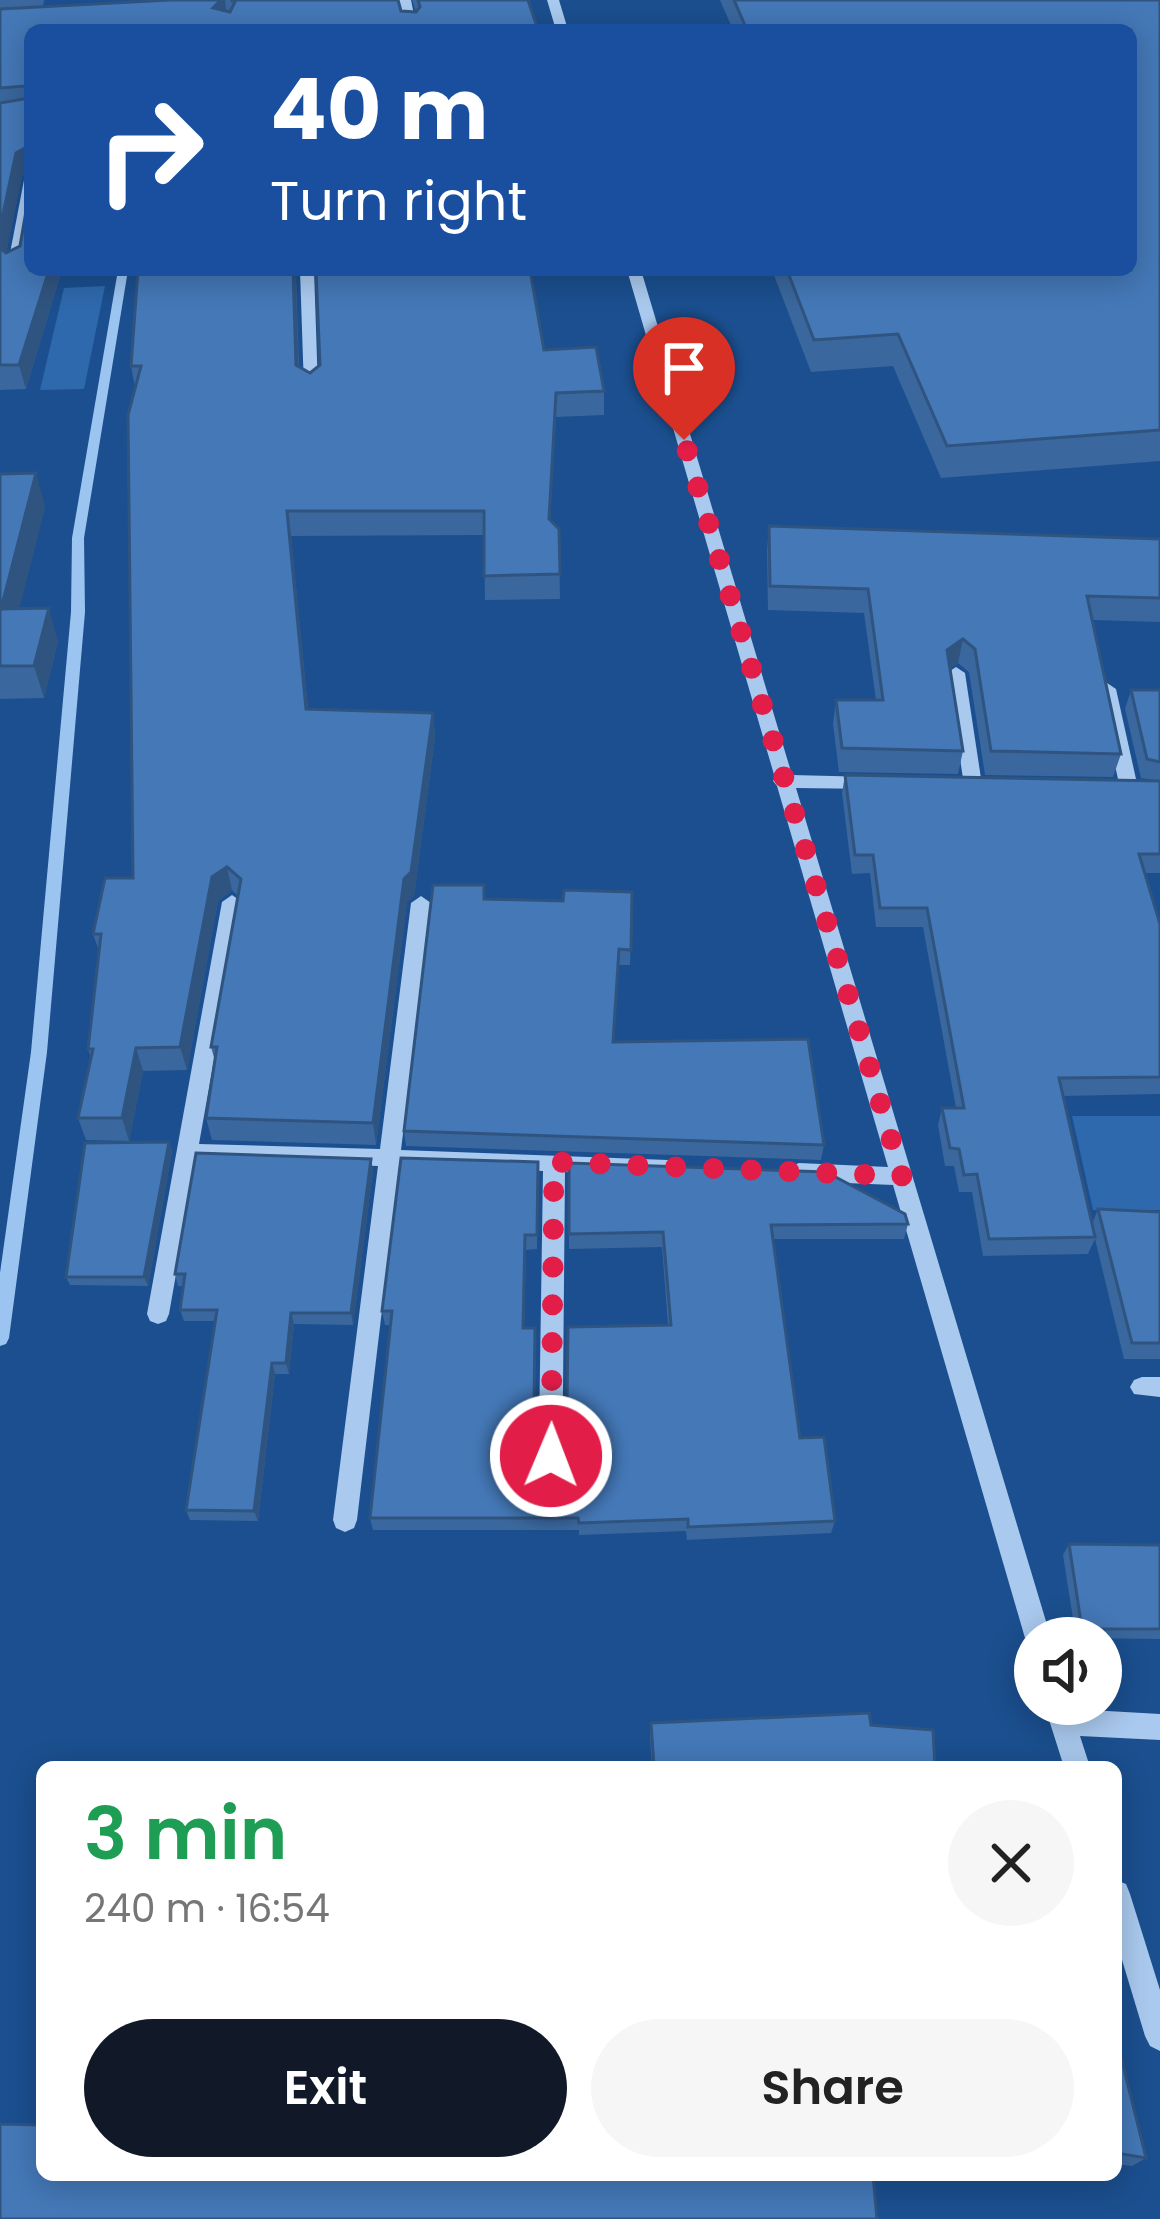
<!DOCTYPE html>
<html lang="en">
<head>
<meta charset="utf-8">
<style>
	:root { --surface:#fff; --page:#f6f6f6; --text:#222; --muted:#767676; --accent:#111827 }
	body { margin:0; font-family:Poppins,sans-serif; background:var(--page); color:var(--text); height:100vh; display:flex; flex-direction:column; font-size:45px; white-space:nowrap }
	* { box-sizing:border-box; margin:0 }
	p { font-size:39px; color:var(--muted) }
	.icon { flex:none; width:66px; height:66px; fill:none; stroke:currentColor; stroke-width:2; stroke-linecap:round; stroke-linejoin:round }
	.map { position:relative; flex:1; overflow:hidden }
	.sheet { position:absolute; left:36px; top:1761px; width:1086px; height:420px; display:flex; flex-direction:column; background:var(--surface); border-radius:18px; box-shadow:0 6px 30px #0003 }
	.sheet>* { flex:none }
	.top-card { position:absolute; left:24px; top:24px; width:1113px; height:252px; border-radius:18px; box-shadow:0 6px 30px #0003; background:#1a4fa0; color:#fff; overflow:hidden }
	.fabs { position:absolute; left:1014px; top:1617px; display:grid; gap:24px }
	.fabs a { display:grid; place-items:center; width:108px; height:108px; border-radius:50%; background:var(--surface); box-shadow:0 6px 30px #0003; font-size:60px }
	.pin { position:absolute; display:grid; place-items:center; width:102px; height:102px; color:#fff; margin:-123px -51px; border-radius:50% 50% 50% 0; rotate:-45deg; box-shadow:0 0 12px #0007 }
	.pin .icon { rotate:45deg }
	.me { position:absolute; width:132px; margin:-66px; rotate:1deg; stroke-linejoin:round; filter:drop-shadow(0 0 9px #0008) }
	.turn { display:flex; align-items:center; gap:42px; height:252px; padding:0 48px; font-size:54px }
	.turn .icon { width:156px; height:156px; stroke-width:2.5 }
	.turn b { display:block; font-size:84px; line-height:102px }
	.round { display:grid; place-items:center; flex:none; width:126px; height:126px; border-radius:63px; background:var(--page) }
	.head { display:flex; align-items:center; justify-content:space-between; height:204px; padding:0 48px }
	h1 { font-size:72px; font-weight:600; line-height:90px; color:#1e9e55 }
	.button { display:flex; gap:24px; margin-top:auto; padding:24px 48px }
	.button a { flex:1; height:138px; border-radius:72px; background:var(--accent); color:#fff; font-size:48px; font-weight:600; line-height:138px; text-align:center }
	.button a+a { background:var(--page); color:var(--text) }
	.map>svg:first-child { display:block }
	.green { fill:#2e69ad }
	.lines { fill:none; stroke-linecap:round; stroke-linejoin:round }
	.stream { fill:#9cc4f0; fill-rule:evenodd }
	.minor { fill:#a9c9ee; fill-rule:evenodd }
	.wall { fill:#3a679d; fill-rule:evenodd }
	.shaded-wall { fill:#305480 }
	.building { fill:#4478b7; stroke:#305480; stroke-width:3 }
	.route { stroke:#e11d48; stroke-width:21; stroke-dasharray:0 37.8 }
</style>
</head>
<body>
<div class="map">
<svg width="1160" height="2219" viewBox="0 0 1160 2219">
	<rect width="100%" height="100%" fill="#1b4f8f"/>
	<g class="green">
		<polygon points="105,286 84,389 40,390 64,288"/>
		<polygon points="1072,1116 1160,1116 1160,1210 1093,1210"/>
	</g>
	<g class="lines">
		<polygon class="stream" points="118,270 128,270 84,538 85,612 47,1052 9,1338 6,1344 0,1346 0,1273 31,1052 71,612 72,538"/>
		<g class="minor">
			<polygon points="399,0 411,0 417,30 405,30"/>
			<polygon points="547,0 559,0 568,30 556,30"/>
			<polygon points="30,176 30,217 21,269 14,273 7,269 24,180"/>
			<polygon points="300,270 314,270 318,389 311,393 304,389"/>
			<polygon points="627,270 641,270 792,775 872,777 881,783 872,789 796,788 1051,1638 1035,1638 1035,1649 1029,1647 1025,1638 893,1185 799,1181 791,1178 788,1172 791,1166 799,1163 888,1167 777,786 773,781 775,778"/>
			<polygon points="956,667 965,673 982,785 973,791 964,785 947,673"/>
			<polygon points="1107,683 1116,689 1138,788 1129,794 1120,788 1098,689"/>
			<polygon points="232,895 242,902 199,1144 380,1149 411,903 421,896 431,903 401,1150 668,1160 671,1166 668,1172 660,1175 565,1172 562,1499 559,1507 550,1510 541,1507 538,1499 543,1171 399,1167 357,1520 354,1528 345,1532 336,1528 333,1520 378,1166 196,1161 169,1314 166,1321 158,1324 150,1321 147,1314 222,902"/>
			<polygon points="1142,1377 1160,1377 1160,1397 1134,1394 1130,1387 1134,1380"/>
			<polygon points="1044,1704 1070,1704 1072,1709 1160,1714 1160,1740 1080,1736 1090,1767 1064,1767"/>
			<polygon points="1116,1880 1126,1884 1130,1894 1160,1990 1160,2051 1150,2046 1145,2036 1116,1940"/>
		</g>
	</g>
	<g class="wall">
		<path d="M0,0H44L43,7L170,0H398L401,11L416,12L412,0H528L538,30H30V270H62L26,389L0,390ZM29,172V194L20,246L6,253L22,176Z"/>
		<polygon points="720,0 1160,0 1160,461 941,478 893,366 811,372 772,270 1131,270 1131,30 733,30"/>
		<polygon points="296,278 299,366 310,373 544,350 604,391 604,415 556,417 550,520 559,529 560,599 485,600 484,535 291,536 308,709 433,713 435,737 414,896 407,902 376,1145 212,1140 206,1118 215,1061 211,1047 238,896 232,890 218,901 187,1070 143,1071 129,1141 86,1140 78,1118 91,1058 88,1049 99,951 93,934 133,878 135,387 131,366"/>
		<polygon points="0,474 45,506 19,609 58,641 44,698 0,699"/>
		<polygon points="769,526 1160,540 1160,622 1092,620 1121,754 1113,777 985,775 969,672 958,663 950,669 963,751 958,774 839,772 833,724 836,700 876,700 864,613 768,610 767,550"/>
		<polygon points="1131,690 1160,690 1160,873 1144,873 1160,924 1160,1094 1063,1096 1092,1224 1098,1209 1160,1212 1160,1359 1124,1359 1095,1239 1088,1254 983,1256 972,1192 959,1192 954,1166 945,1166 938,1125 942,1108 956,1108 923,927 876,927 870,873 852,874 842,793 845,775 1153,780 1141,778 1125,709"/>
		<polygon points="484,885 485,899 563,901 632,892 630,965 618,965 613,1042 824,1145 821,1160 406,1146 404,1131"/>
		<polygon points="169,1142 172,1151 148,1286 70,1285 66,1277"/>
		<polygon points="371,1159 373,1171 353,1325 294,1324 289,1374 275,1374 258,1521 190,1520 186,1510 215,1321 184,1321 180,1310 183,1286 178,1286 175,1274"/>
		<polygon points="538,1162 537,1249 526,1250 524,1328 534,1488 539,1499 551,1502 563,1496 668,1325 662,1247 569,1249 569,1163 908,1224 904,1239 773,1239 800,1438 835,1521 831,1533 687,1540 686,1531 579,1535 579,1530 373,1530 370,1518 391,1325 385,1325 382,1311"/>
		<polygon points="1069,1544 1160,1545 1160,1639 1076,1638 1063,1555"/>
		<polygon points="651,1723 871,1725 935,1767 652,1767 650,1738"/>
		<polygon points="1116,2037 1146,2158 1132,2166 1116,2164"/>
	</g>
	<g class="shaded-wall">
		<polygon points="221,0 225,0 227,19 213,8"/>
		<polygon points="25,148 30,172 22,176 3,268 0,258 0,228 16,153"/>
		<polygon points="49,270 62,270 26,389 19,365"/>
		<polygon points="293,270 296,278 299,389 296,365"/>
		<polygon points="556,393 556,417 549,543 549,519"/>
		<polygon points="36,473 45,506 11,642 1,609"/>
		<polygon points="287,511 291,536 310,733 306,709"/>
		<polygon points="49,608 58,641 44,698 34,666"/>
		<polygon points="963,639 958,663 943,674 947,650"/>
		<polygon points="433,713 435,737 414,896 407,902 376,1145 373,1123 404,879"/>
		<polygon points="227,867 232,890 218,901 187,1070 180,1047 212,877"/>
		<polygon points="136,1048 143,1071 129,1141 122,1118"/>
		<polygon points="169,1142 172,1151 148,1286 144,1277"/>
		<polygon points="371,1159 373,1171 353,1325 351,1313"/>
		<polygon points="291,1313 294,1324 289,1374 286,1363"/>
		<polygon points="272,1363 275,1374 258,1521 254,1511"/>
	</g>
	<g class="building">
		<polygon points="170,0 221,0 213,8 230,12 235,2 231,0 398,0 401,11 416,12 420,7 418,0 528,0 538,30 30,30 30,270 49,270 19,365 0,365 0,248 6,253 20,246 29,194 29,153 25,148 16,153 0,228 0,103 29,98 25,86 0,88 0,9"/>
		<polygon points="734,0 1160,0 1160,430 947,446 898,334 814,340 787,270 1131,270 1131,30 747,30"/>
		<polygon points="138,270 293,270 296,365 310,373 320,365 316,270 530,270 544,350 596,347 604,391 556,393 549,519 559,529 560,574 484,576 484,511 287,511 306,709 433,713 411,872 404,879 373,1123 206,1118 217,1047 211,1047 241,879 227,867 212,877 180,1047 136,1048 122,1118 78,1118 93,1049 88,1049 101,934 93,934 105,878 133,878 128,415 141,366 131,366"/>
		<polygon points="36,473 1,609 49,608 34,666 0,666 0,474"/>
		<polygon points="769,526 1160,539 1160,598 1087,596 1121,754 991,751 975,649 963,639 947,650 963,751 842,748 836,700 883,700 868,589 770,586"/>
		<polygon points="1131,690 1160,690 1160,762 1147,759"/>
		<polygon points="845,775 1160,781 1160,854 1139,854 1160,924 1160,1077 1059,1078 1095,1237 989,1239 977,1174 964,1175 959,1149 950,1148 942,1108 964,1108 927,908 880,908 873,855 855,855"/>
		<polygon points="433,885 484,885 484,899 563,901 564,890 632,892 631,950 619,949 613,1042 808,1039 824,1145 404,1131"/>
		<polygon points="169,1142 144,1277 66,1277 85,1143"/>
		<polygon points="196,1153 371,1159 351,1313 291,1313 286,1363 272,1363 254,1511 186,1510 217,1310 180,1310 185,1274 175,1274"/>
		<polygon points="401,1158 538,1162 537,1235 525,1235 523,1328 535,1328 533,1486 539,1499 551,1502 563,1496 566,1486 568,1327 671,1325 663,1232 569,1234 569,1163 826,1172 905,1214 908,1224 771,1225 800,1438 824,1437 835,1521 688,1527 688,1519 579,1523 578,1518 370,1518 392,1311 382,1311"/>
		<polygon points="1098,1209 1160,1212 1160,1343 1132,1343"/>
		<polygon points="1069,1544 1160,1545 1160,1629 1082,1629"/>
		<polygon points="869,1713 871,1725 933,1730 935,1767 654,1767 651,1723"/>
		<polygon points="1116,2037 1146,2158 1116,2153"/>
		<polygon points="0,2124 42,2125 42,2175 873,2175 877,2219 0,2219"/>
	</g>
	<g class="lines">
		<polyline class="route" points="551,1456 554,1162 902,1176 684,440"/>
	</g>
</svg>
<div class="fabs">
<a><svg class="icon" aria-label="sound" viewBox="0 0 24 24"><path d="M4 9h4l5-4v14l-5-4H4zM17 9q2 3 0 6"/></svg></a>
</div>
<div class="pin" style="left:684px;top:440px;background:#d93025"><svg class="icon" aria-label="arrive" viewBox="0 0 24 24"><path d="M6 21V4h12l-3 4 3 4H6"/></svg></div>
<svg class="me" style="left:551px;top:1456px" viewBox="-20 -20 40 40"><circle r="17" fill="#e11d48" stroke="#fff" stroke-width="3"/><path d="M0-11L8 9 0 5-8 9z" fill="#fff"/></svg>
<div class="top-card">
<div class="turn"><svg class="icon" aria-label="right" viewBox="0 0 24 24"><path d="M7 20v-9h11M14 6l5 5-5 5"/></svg><div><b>40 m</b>Turn right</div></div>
</div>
<section class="sheet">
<div class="head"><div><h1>3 min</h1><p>240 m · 16:54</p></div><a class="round"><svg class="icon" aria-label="close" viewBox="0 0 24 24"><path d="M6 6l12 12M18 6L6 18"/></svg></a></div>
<div class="button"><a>Exit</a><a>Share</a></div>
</section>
</div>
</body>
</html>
